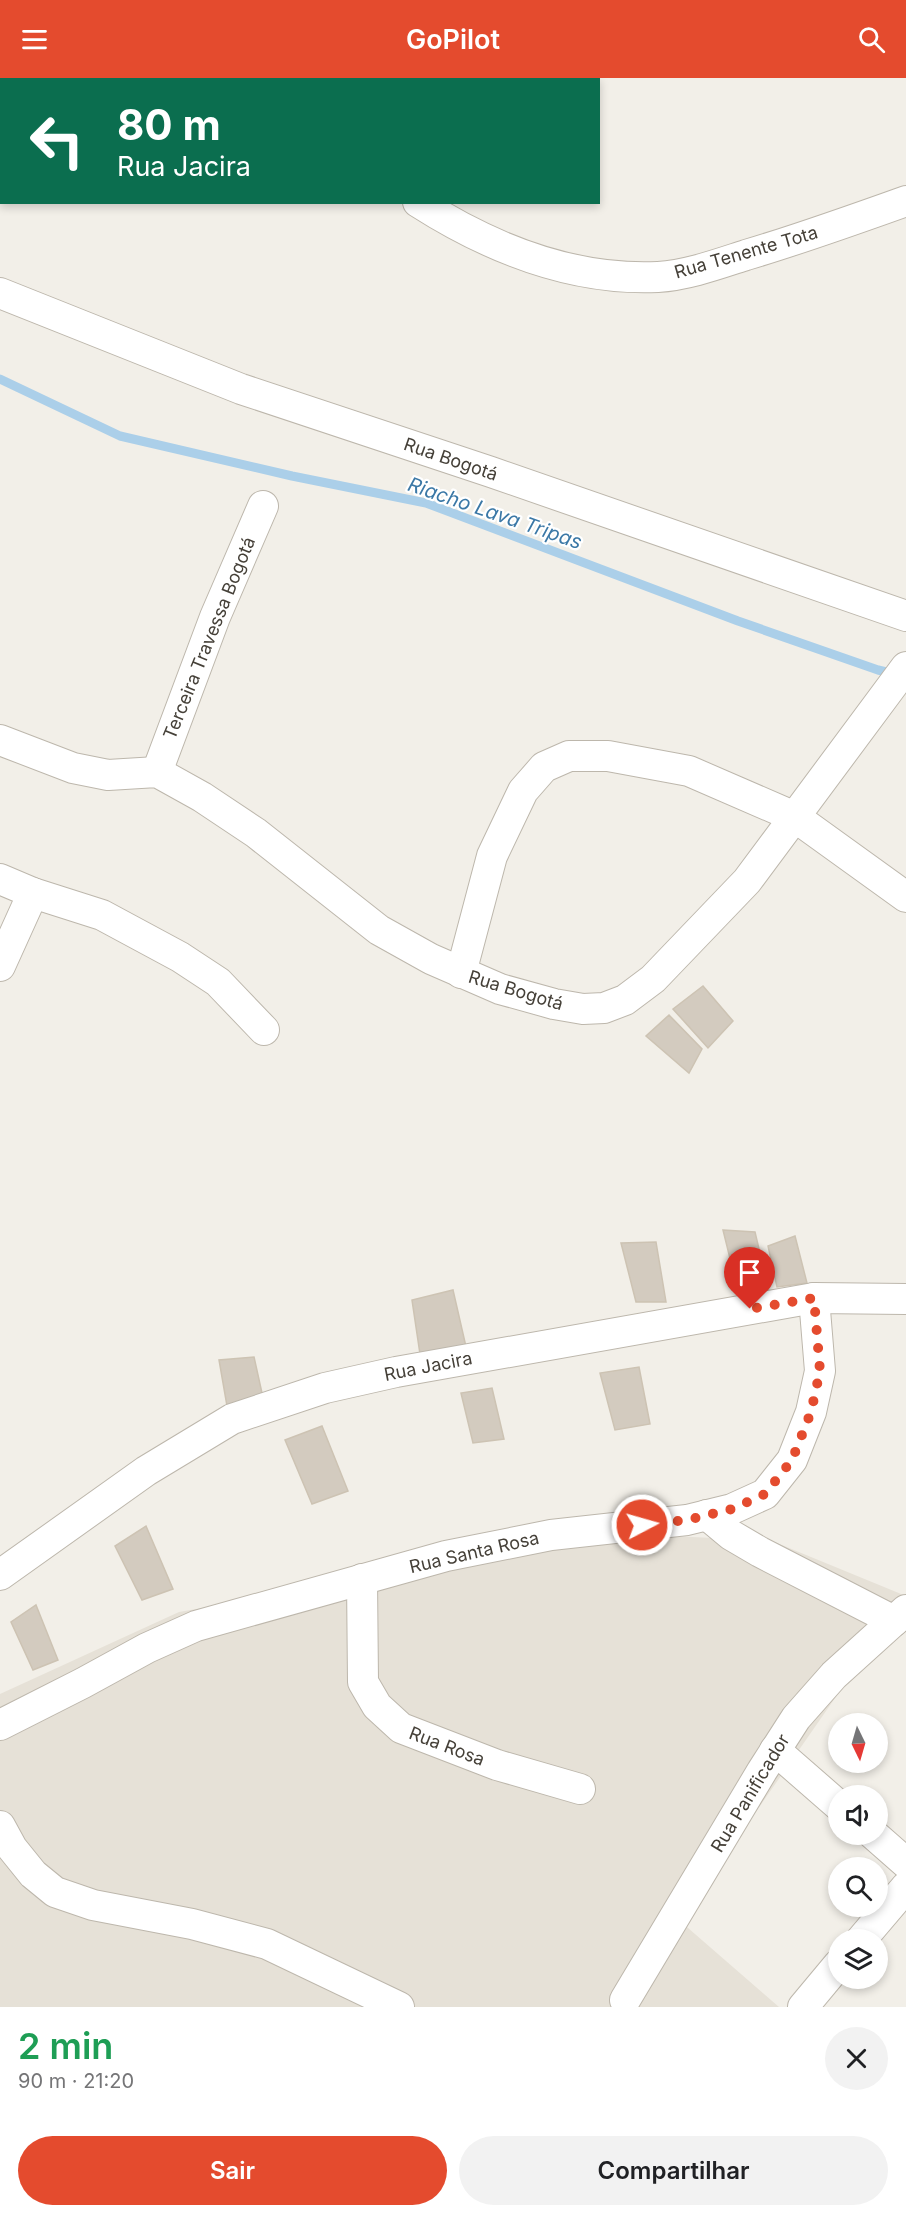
<!DOCTYPE html>
<html lang="pt">
<head>
<meta charset="utf-8">
<style>
	:root { --surface:#fff; --page:#f2f2f2; --text:#202124; --muted:#757577; --accent:#e44b2e }
	body { margin:0; font-family:Inter,sans-serif; background:var(--page); color:var(--text); height:100vh; display:flex; flex-direction:column; font-size:22px; white-space:nowrap }
	* { box-sizing:border-box; margin:0 }
	p { font-size:20px; color:var(--muted) }
	.icon { flex:none; width:33px; height:33px; fill:none; stroke:currentColor; stroke-width:2; stroke-linecap:round; stroke-linejoin:round }
	.map { position:relative; height:1929px; overflow:hidden }
	.side { display:flex; flex-direction:column; background:var(--surface); flex:1 }
	.side>* { flex:none }
	.banner { position:absolute; left:0px; top:0px; width:600px; height:126px; box-shadow:0 3px 9px #0003; background:#0b6e4f; color:#fff; overflow:hidden }
	.needle { width:39px; rotate:175deg }
	.tools { position:absolute; left:828px; top:1635px; display:grid; gap:12px }
	.tools a { display:grid; place-items:center; width:60px; height:60px; border-radius:50%; background:var(--surface); box-shadow:0 3px 9px #0003; font-size:30px }
	.pin { position:absolute; display:grid; place-items:center; width:51px; height:51px; color:#fff; margin:-62px -26px; border-radius:50% 50% 50% 0; rotate:-45deg; box-shadow:0 0 6px #0007 }
	.pin .icon { rotate:45deg }
	.me { position:absolute; width:66px; margin:-33px; rotate:84deg; stroke-linejoin:round; filter:drop-shadow(0 0 4px #0008) }
	.turn { display:flex; align-items:center; gap:21px; height:126px; padding:0 18px; font-size:27px }
	.turn .icon { width:78px; height:78px; stroke-width:2.5 }
	.turn b { display:block; font-size:42px; line-height:51px }
	.round { display:grid; place-items:center; flex:none; width:63px; height:63px; border-radius:32px; background:var(--page) }
	.headline { display:flex; align-items:center; justify-content:space-between; height:102px; padding:0 18px }
	h1 { font-size:36px; font-weight:600; line-height:45px; color:#1e9e55 }
	.cta { display:flex; gap:12px; margin-top:auto; padding:12px 18px }
	.cta a { flex:1; height:69px; border-radius:36px; background:var(--accent); color:#fff; font-size:24px; font-weight:600; line-height:69px; text-align:center }
	.cta a+a { background:var(--page); color:var(--text) }
	header { display:flex; justify-content:space-between; align-items:center; height:78px; padding:0 18px; background:var(--accent); color:#fff; font-size:27px; font-weight:600 }
	.map>svg:first-child { display:block }
	.residential { fill:#e6e1d7 }
	.lines { fill:none; stroke-linecap:round; stroke-linejoin:round }
	.stream { stroke:#abcfe9; stroke-width:9 }
	.building { fill:#d3cbbf; stroke:#cdc3b3; stroke-width:1.5 }
	.street-casing { stroke:#bdb7ac; stroke-width:32 }
	.street { stroke:#fff; stroke-width:30 }
	.route { stroke:#e44b2e; stroke-width:10; stroke-dasharray:0 18 }
	.labels { text-anchor:middle; dominant-baseline:central; stroke-width:4.5; stroke-linejoin:round; paint-order:stroke }
	.street-label { font-size:18px; fill:#454038; stroke:#fff }
	.water-label { font-size:20px; font-style:italic; fill:#3b78a6; stroke:#fff }
</style>
</head>
<body>
<header><svg class="icon" aria-label="menu" viewBox="0 0 24 24"><path d="M4 6h16M4 12h16M4 18h16"/></svg>GoPilot<svg class="icon" aria-label="search" viewBox="0 0 24 24"><circle cx="10" cy="10" r="6"/><path d="M15 15l6 6"/></svg></header>
<div class="map">
<svg width="906" height="1929" viewBox="0 0 906 1929">
	<rect width="100%" height="100%" fill="#f2efe8"/>
	<polygon class="residential" points="631,1456 772,1463 906,1518 680,1843 779,1929 0,1929 0,1616 179,1534"/>
	<g class="lines">
		<polyline class="stream" points="0,301 120,358 292,398 426,425 738,543 878,592 895,596"/>
	</g>
	<g class="building">
		<polygon points="703,908 733,943 708,970 673,931"/>
		<polygon points="669,937 702,971 689,995 646,958"/>
		<polygon points="723,1152 755,1154 769,1213 739,1217"/>
		<polygon points="795,1158 807,1205 777,1209 768,1168"/>
		<polygon points="656,1164 666,1224 636,1224 621,1165"/>
		<polygon points="453,1212 467,1273 420,1276 412,1222"/>
		<polygon points="254,1279 262,1315 227,1328 219,1282"/>
		<polygon points="639,1289 650,1346 615,1352 600,1295"/>
		<polygon points="492,1310 504,1361 473,1365 461,1315"/>
		<polygon points="322,1348 348,1413 312,1426 285,1362"/>
		<polygon points="146,1448 173,1511 142,1522 115,1468"/>
		<polygon points="36,1527 58,1582 33,1592 11,1544"/>
	</g>
	<g class="lines">
		<defs>
			<g id="street">
				<polyline points="220,0 222,2"/>
				<path d="M418,124C490,170 571,203 658,199C688,197 718,186 746,177C800,161 853,142 906,123"/>
				<polyline points="0,215 241,311 491,394 906,538"/>
				<polyline points="0,662 73,690 108,697 157,694 202,719 256,755 379,852 431,881 500,911 554,926 583,931 604,930 625,922 653,901 747,803 906,589"/>
				<polyline points="157,694 215,539 263,428"/>
				<polyline points="0,801 33,815 102,837 180,879 218,904 264,952"/>
				<polyline points="0,888 33,815"/>
				<polyline points="461,895 492,778 523,713 544,689 569,678 608,678 689,693 795,739 906,819"/>
				<polyline points="707,1437 731,1457 760,1474 894,1543"/>
				<polyline points="0,1497 146,1393 232,1341 325,1310 396,1294 814,1220 906,1221"/>
				<polyline points="362,1501 363,1604 377,1628 401,1650 497,1687 580,1711"/>
				<polyline points="0,1647 83,1605 147,1570 196,1548 446,1478 551,1457 687,1442 732,1431 765,1416 792,1382 811,1334 820,1293 814,1220"/>
				<polyline points="775,1672 838,1727"/>
				<polyline points="0,1748 12,1770 33,1796 55,1814 93,1827 192,1846 267,1866 399,1929"/>
				<polyline points="873,1756 906,1785"/>
				<polyline points="861,1862 906,1809"/>
				<polyline points="625,1922 762,1693 796,1640 834,1597 906,1532"/>
				<polyline points="803,1929 838,1887"/>
			</g>
		</defs>
		<use href="#street" class="street-casing"/>
		<use href="#street" class="street"/>
	</g>
	<g class="lines">
		<polyline class="route" points="642,1447 687,1442 732,1431 765,1416 792,1382 811,1334 820,1293 814,1220 750,1231"/>
	</g>
	<g class="labels">
		<g class="street-label">
			<text transform="translate(746 174) rotate(-16)">Rua Tenente Tota</text>
			<text transform="translate(451 381) rotate(19)">Rua Bogotá</text>
			<text transform="translate(209 560) rotate(-68)">Terceira Travessa Bogotá</text>
			<text transform="translate(516 912) rotate(17)">Rua Bogotá</text>
			<text transform="translate(428 1288) rotate(-11)">Rua Jacira</text>
			<text transform="translate(474 1474) rotate(-13)">Rua Santa Rosa</text>
			<text transform="translate(447 1668) rotate(21)">Rua Rosa</text>
			<text transform="translate(750 1715) rotate(-59)">Rua Panificador</text>
		</g>
		<g class="water-label">
			<text transform="translate(495 435) rotate(19)">Riacho Lava Tripas</text>
		</g>
	</g>
</svg>
<div class="tools">
<a><svg class="needle" viewBox="-14 -14 28 28"><path d="M0-13l5 13h-10z" fill="#e53935"/><path d="M0 13l5-13h-10z" fill="#757577"/></svg></a>
<a><svg class="icon" aria-label="sound" viewBox="0 0 24 24"><path d="M4 9h4l5-4v14l-5-4H4zM17 9q2 3 0 6"/></svg></a>
<a><svg class="icon" aria-label="search" viewBox="0 0 24 24"><circle cx="10" cy="10" r="6"/><path d="M15 15l6 6"/></svg></a>
<a><svg class="icon" aria-label="layers" viewBox="0 0 24 24"><path d="M12 4l9 5-9 5-9-5zM3 14l9 5 9-5"/></svg></a>
</div>
<div class="pin" style="left:750px;top:1231px;background:#d93025"><svg class="icon" aria-label="arrive" viewBox="0 0 24 24"><path d="M6 21V4h12l-3 4 3 4H6"/></svg></div>
<svg class="me" style="left:642px;top:1447px" viewBox="-20 -20 40 40"><circle r="17" fill="#e44b2e" stroke="#fff" stroke-width="3"/><path d="M0-11L8 9 0 5-8 9z" fill="#fff"/></svg>
<div class="banner">
<div class="turn"><svg class="icon" aria-label="left" viewBox="0 0 24 24"><path d="M17 20v-9H6M10 6l-5 5 5 5"/></svg><div><b>80 m</b>Rua Jacira</div></div>
</div>
</div>
<section class="side">
<div class="headline"><div><h1>2 min</h1><p>90 m · 21:20</p></div><a class="round"><svg class="icon" aria-label="close" viewBox="0 0 24 24"><path d="M6 6l12 12M18 6L6 18"/></svg></a></div>
<div class="cta"><a>Sair</a><a>Compartilhar</a></div>
</section>
</body>
</html>
